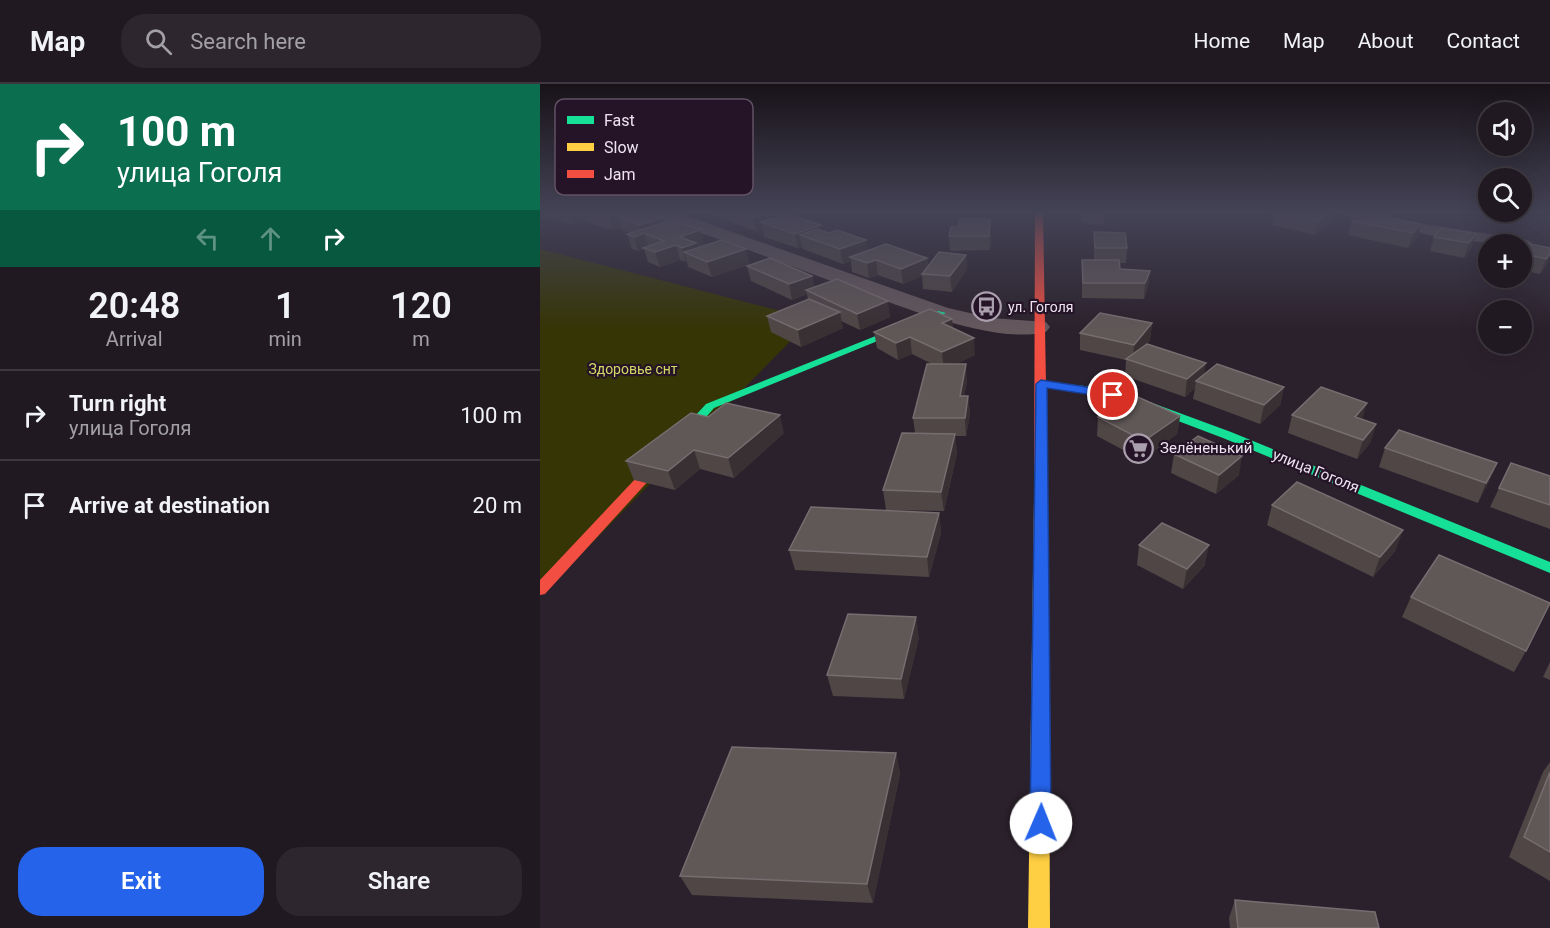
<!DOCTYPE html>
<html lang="en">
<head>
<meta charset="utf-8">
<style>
	:root { --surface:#201921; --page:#2d262e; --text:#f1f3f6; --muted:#a2a0a5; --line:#3d383f; --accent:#2563eb }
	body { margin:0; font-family:Roboto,sans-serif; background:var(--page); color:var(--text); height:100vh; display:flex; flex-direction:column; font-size:22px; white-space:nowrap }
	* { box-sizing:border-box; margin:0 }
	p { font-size:20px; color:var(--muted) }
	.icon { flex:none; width:33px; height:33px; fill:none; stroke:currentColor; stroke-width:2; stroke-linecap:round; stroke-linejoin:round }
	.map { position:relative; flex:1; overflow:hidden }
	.side { display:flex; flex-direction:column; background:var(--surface); width:540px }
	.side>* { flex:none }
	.top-card { background:#0b6e4f; color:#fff; overflow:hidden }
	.buttons { position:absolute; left:938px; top:18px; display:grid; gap:12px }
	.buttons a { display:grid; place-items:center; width:54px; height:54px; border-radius:50%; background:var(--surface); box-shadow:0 6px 24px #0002,0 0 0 2px var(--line); font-size:30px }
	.pin { position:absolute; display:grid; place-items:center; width:51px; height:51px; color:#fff; margin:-26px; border:3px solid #fff; border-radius:50%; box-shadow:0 2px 6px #0007 }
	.me { position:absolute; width:66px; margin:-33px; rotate:1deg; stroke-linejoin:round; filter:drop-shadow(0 0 4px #0008) }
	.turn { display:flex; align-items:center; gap:21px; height:126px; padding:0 18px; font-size:27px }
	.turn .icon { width:78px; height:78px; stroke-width:2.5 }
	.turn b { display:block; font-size:42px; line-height:51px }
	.lanes { display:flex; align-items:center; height:57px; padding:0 18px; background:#0003; justify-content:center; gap:30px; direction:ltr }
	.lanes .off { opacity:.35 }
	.eta { display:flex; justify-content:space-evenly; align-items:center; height:102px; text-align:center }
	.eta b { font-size:36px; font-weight:600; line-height:42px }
	.action { display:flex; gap:12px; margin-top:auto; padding:12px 18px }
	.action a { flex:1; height:69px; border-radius:24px; background:var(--accent); color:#fff; font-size:24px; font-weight:600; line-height:69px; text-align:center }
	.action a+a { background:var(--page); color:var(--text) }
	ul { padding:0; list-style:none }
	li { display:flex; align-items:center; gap:18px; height:90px; padding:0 18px; border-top:2px solid var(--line) }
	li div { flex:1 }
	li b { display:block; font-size:22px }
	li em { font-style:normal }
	header { display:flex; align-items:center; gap:36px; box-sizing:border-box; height:84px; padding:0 30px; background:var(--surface); border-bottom:2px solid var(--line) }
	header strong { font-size:28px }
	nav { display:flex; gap:33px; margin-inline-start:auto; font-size:21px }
	.search { width:420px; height:54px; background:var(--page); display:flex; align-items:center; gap:15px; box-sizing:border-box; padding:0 21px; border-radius:24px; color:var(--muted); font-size:22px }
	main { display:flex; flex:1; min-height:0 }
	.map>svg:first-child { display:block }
	.green { fill:#353506 }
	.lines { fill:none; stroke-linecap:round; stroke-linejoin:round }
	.street { fill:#65585d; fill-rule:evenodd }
	.fast { fill:#16e098; fill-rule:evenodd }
	.slow { fill:#ffcf43; fill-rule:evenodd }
	.jam { fill:#f24e42; fill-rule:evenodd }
	.wall { fill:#4f4645 }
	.shaded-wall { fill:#393033 }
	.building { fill:#605757; stroke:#776d70; stroke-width:1.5 }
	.route { fill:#2563eb; stroke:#184099; stroke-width:1.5 }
	.labels { text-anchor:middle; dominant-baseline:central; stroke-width:4.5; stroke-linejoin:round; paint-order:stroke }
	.far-poi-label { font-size:14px; fill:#efe3f1; stroke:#251327; text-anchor:start }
	.far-park-label { font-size:14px; fill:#d4d965; stroke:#251327 }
	.poi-label { font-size:15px; fill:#efe3f1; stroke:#251327; text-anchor:start }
	.street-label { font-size:15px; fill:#efe3f1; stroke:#251327 }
	.key { fill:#251327; stroke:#625164; stroke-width:1.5 }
	.key-label { font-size:16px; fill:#efe3f1 }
</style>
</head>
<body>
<header>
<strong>Map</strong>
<div class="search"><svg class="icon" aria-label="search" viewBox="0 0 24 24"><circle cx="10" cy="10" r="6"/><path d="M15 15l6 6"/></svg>Search here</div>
<nav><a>Home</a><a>Map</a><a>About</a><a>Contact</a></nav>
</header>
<main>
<section class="side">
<div class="top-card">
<div class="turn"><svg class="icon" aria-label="right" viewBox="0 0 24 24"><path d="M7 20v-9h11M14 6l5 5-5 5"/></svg><div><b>100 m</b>улица Гоголя</div></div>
<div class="lanes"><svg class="icon off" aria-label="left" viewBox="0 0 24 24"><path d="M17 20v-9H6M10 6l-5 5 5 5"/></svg><svg class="icon off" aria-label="ahead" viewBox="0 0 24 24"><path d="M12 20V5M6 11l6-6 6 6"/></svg><svg class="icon" aria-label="right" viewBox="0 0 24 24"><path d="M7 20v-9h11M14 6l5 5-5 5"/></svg></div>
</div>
<div class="eta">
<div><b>20:48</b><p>Arrival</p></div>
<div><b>1</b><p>min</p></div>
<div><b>120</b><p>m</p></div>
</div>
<ul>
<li><svg class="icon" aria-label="right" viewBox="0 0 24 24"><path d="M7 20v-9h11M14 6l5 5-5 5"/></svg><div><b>Turn right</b><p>улица Гоголя</p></div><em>100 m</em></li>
<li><svg class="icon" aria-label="arrive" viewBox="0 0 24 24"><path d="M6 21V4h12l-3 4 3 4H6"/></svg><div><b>Arrive at destination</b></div><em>20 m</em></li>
</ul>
<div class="action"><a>Exit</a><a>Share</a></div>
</section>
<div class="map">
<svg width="1010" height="844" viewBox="0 0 1010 844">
	<rect width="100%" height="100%" fill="#2b212c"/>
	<polygon class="green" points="0,165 272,235 0,512"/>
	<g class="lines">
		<g class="street">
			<path d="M102,127H131L144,131L408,224L452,234L506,238L510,243L506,248C452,261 359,221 307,203C240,178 173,151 104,131Z"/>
			<path d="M800,127H831L877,139L983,155L990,157L993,161L990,165L981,166V160C920,160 862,146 802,131Z"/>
		</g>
		<g class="fast">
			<polygon points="398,227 406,229 174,324 154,347 150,348 144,344 166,320"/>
			<polygon points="501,297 553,303 596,313 691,348 1010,478 1010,489 683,354 588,318 553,309 497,302 496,300"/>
		</g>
		<polygon class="slow" points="501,414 508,418 510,844 488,844 494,418"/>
		<g class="jam">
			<polygon points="495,127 503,127 508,418 501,422 494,418"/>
			<polygon points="150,340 154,341 156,344 154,347 5,510 0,511 0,496 146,341"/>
		</g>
	</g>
	<g class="wall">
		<polygon points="0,127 94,127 124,134 125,139 164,160 158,163 158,164 210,180 172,193 148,183 147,178 140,176 120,183 108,178 104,165 98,167 92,165 87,150 90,149 82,146 81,143 73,146 44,137 44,136 32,140 0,132"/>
		<polygon points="162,127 242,127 242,131 282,147 327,167 387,174 388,182 426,171 427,185 412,208 383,205 382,192 363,200 338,191 329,194 312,188 311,177 303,180 263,165 262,163 258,164 224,153 223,146 217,148 186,136 186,134 180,135"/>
		<polygon points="542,127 565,127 564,140 542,139"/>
		<polygon points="735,127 794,127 791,138 775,151 732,141"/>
		<polygon points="450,135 451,149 450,166 410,167 409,152 418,143"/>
		<polygon points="812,137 881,140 877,154 868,164 808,151"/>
		<polygon points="554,148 587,164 586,179 579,179 580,185 610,187 608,203 604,215 542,214 542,176 554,176"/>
		<polygon points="936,150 931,165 924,174 890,167 894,153"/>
		<polygon points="981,160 1010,164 1007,180 1000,190 981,186"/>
		<polygon points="207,182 272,192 274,203 350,233 320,246 301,237 303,244 261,263 231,248 227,232 268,216 267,210 252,216 211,197"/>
		<polygon points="612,239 610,256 607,260 664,290 744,303 740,321 720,340 653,315 655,304 645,313 585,292 586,276 540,266 540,249"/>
		<polygon points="413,244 435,271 416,280 427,297 424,312 428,312 430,330 426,352 415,352 417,369 404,427 346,426 343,406 375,349 373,334 392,280 372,270 358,276 337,264 334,248"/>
		<polygon points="752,331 822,335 836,340 830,359 817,375 748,349"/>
		<polygon points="640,332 637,350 602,376 557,352 558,333"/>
		<polygon points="244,349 194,394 160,385 135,406 94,396 86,377"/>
		<polygon points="845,364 957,379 938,419 839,383"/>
		<polygon points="634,370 699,391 676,410 631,389"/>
		<polygon points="971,379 1010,392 1010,445 950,423"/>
		<polygon points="732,421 856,466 833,493 727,441"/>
		<polygon points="399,429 401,449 389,493 255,486 249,466"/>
		<polygon points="599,461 665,481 643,505 597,481"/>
		<polygon points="871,513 986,567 974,588 862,533"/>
		<polygon points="379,553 364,615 293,612 287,591"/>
		<polygon points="1010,578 1010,596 1003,593"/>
		<polygon points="356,669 360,690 333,819 152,811 140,792"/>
		<polygon points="1010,678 1010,797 969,773 1003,688"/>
		<polygon points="695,816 839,844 690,844 689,834"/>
	</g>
	<g class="shaded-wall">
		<polygon points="27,127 41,127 44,136 32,140"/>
		<polygon points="82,127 94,127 77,132 81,143 73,146 68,132"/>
		<polygon points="178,127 184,127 186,134 180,135"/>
		<polygon points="229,127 242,127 244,140 221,138 223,146 217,148 213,134"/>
		<polygon points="790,127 794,127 791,138 775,151 778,137"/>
		<polygon points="124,134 128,148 104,149 109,164 103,164 104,165 98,167 94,153 103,150 100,141"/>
		<polygon points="450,135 451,149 450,166 449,152"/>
		<polygon points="881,140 877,154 868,164 873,149"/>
		<polygon points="281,141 283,155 260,151 262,163 258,164 255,150"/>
		<polygon points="160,146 164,160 158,163 161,173 144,168 147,178 146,178 142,164 140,153"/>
		<polygon points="936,150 931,165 924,174 929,159"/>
		<polygon points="326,156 328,170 310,173 311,177 303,180 300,165"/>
		<polygon points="136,161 140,176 120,183 115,168"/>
		<polygon points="206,165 210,180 172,193 167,178"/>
		<polygon points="1010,170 1010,173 1007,180 1000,190 1006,175"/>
		<polygon points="426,171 427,185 412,208 410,192"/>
		<polygon points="387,174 389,189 382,190 382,192 363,200 361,185"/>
		<polygon points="336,176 338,191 329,194 327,179"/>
		<polygon points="610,187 608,203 604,215 605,199"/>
		<polygon points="272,192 275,207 266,206 267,210 252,216 249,200"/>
		<polygon points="348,217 350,233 320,246 317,230"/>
		<polygon points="300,228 303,244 261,263 258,246"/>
		<polygon points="412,235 414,251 402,239"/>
		<polygon points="612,239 610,256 593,278 594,261"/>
		<polygon points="370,253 372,270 358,276 356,259"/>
		<polygon points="434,254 435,271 404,286 402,268"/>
		<polygon points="666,279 663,297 656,297 655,304 645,313 647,295"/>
		<polygon points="426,280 427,297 421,330 420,312"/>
		<polygon points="744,303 740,321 720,340 724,321"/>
		<polygon points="428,312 430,330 426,352 425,334"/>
		<polygon points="827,319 822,337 815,333"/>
		<polygon points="240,331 244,349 194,394 188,374"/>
		<polygon points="640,332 637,350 602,376 604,357"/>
		<polygon points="836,340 830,359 817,375 823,356"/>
		<polygon points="415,350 417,369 404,427 401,408"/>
		<polygon points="154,366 160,385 135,406 128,387"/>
		<polygon points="702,372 699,391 676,410 679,391"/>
		<polygon points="957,379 949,398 938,419 946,399"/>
		<polygon points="399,429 401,449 389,493 387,473"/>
		<polygon points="863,446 856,466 833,493 840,473"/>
		<polygon points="669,461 665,481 643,505 647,485"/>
		<polygon points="376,533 379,553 364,615 361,595"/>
		<polygon points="356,669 360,690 333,819 327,800"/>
	</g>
	<g class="building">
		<polygon points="52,127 82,127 68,132"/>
		<polygon points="95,127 105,127 124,134 100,141 77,132"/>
		<polygon points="196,127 236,127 213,134"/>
		<polygon points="735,127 790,127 778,137"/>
		<polygon points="821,129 881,140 873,149 812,137"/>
		<polygon points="247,130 281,141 255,150 221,138"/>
		<polygon points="419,135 450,135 449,152 409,152 411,143 418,143"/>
		<polygon points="133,136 160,146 140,153 156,159 142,164 136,161 115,168 103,164 124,157 104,149 94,153 87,150"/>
		<polygon points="902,144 936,150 929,159 894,153"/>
		<polygon points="277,145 289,149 297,146 326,156 300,165 260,151"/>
		<polygon points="554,148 585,149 587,164 555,164"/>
		<polygon points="182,156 206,165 167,178 144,168"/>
		<polygon points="971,156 1010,164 1010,170 1006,175 981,169 981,160 967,160"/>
		<polygon points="346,160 387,174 361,185 336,176 327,179 310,173"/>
		<polygon points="399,168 426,171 410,192 382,190"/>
		<polygon points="230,174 272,192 249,200 207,182"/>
		<polygon points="542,176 579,176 580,185 610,187 605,199 543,199"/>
		<polygon points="297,195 348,217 317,230 266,206"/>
		<polygon points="269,215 300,228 258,246 227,232"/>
		<polygon points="390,225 412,235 402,239 434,254 402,268 370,253 356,259 334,248"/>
		<polygon points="560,229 612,239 594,261 540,249"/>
		<polygon points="607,260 666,279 647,295 586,275"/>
		<polygon points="387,280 426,280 420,312 428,312 425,334 373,334"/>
		<polygon points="677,280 744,303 724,321 656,297"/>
		<polygon points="781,303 827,319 815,333 836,340 823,356 752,331"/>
		<polygon points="591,310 640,332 604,357 558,333"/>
		<polygon points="186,319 240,331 188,374 154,366 128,387 86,377 151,329 168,333"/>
		<polygon points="859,346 957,379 946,399 845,364"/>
		<polygon points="362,349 415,350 401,408 343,406"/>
		<polygon points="658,352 702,372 679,391 634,370"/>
		<polygon points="971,379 1010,392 1010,421 959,404"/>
		<polygon points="757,398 863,446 840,473 732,421"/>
		<polygon points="271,423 399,429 387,473 249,466"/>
		<polygon points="622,439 669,461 647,485 599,461"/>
		<polygon points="899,471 1010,519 986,567 871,513"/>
		<polygon points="308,530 376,533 361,595 287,591"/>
		<polygon points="192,663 356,669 327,800 140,792"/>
		<polygon points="1010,688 1010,768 984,753"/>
		<polygon points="695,816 835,828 839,844 698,844"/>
	</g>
	<linearGradient id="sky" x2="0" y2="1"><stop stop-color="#181218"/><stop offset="0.52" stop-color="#444356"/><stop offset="1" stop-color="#444356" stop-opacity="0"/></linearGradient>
	<rect width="1010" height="246" fill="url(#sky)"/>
	<polygon class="route" points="501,296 573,307 578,311 573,314 507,304 511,739 508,746 501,748 493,746 490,739 496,300"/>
	<defs>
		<symbol id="bus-ring" viewBox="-11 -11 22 22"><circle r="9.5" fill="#251327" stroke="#aa9fac" stroke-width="1.5"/><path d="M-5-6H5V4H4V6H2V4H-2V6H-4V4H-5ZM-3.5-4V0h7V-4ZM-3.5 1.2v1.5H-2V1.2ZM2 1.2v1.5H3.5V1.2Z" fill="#aa9fac"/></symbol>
		<symbol id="supermarket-ring" viewBox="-11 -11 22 22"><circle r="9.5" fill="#251327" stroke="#aa9fac" stroke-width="1.5"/><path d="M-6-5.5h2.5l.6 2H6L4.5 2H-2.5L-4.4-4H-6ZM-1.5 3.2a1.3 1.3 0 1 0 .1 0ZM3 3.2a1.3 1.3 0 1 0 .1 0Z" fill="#aa9fac"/></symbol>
	</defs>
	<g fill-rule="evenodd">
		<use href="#bus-ring" x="430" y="206" width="33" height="33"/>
		<use href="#supermarket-ring" x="582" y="348" width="33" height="33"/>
	</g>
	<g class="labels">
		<g class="far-poi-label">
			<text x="468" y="223">ул. Гоголя</text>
		</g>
		<g class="far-park-label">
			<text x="93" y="285">Здоровье снт</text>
		</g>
		<g class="poi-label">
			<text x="620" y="364">Зелёненький</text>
		</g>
		<g class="street-label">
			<text transform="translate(776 387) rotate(22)">улица Гоголя</text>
		</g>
	</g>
	<rect x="15" y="15" width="198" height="96" rx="9" class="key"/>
	<rect x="27" y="32" width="27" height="8" fill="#16e098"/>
	<rect x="27" y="59" width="27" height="8" fill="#ffcf43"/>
	<rect x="27" y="86" width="27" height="8" fill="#f24e42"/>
	<g class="key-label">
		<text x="64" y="42">Fast</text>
		<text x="64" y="69">Slow</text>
		<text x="64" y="96">Jam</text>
	</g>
</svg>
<div class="buttons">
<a><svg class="icon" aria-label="sound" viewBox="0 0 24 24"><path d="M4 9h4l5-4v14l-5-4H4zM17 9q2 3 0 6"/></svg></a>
<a><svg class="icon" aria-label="search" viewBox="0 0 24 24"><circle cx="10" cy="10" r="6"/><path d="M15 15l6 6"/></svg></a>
<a>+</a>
<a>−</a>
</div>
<div class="pin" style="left:573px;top:311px;background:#d93025"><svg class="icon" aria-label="arrive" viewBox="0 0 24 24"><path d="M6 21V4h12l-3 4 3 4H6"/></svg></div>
<svg class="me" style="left:501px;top:739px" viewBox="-20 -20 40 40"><circle r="19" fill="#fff"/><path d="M0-13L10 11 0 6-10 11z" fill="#2563eb"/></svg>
</div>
</main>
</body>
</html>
